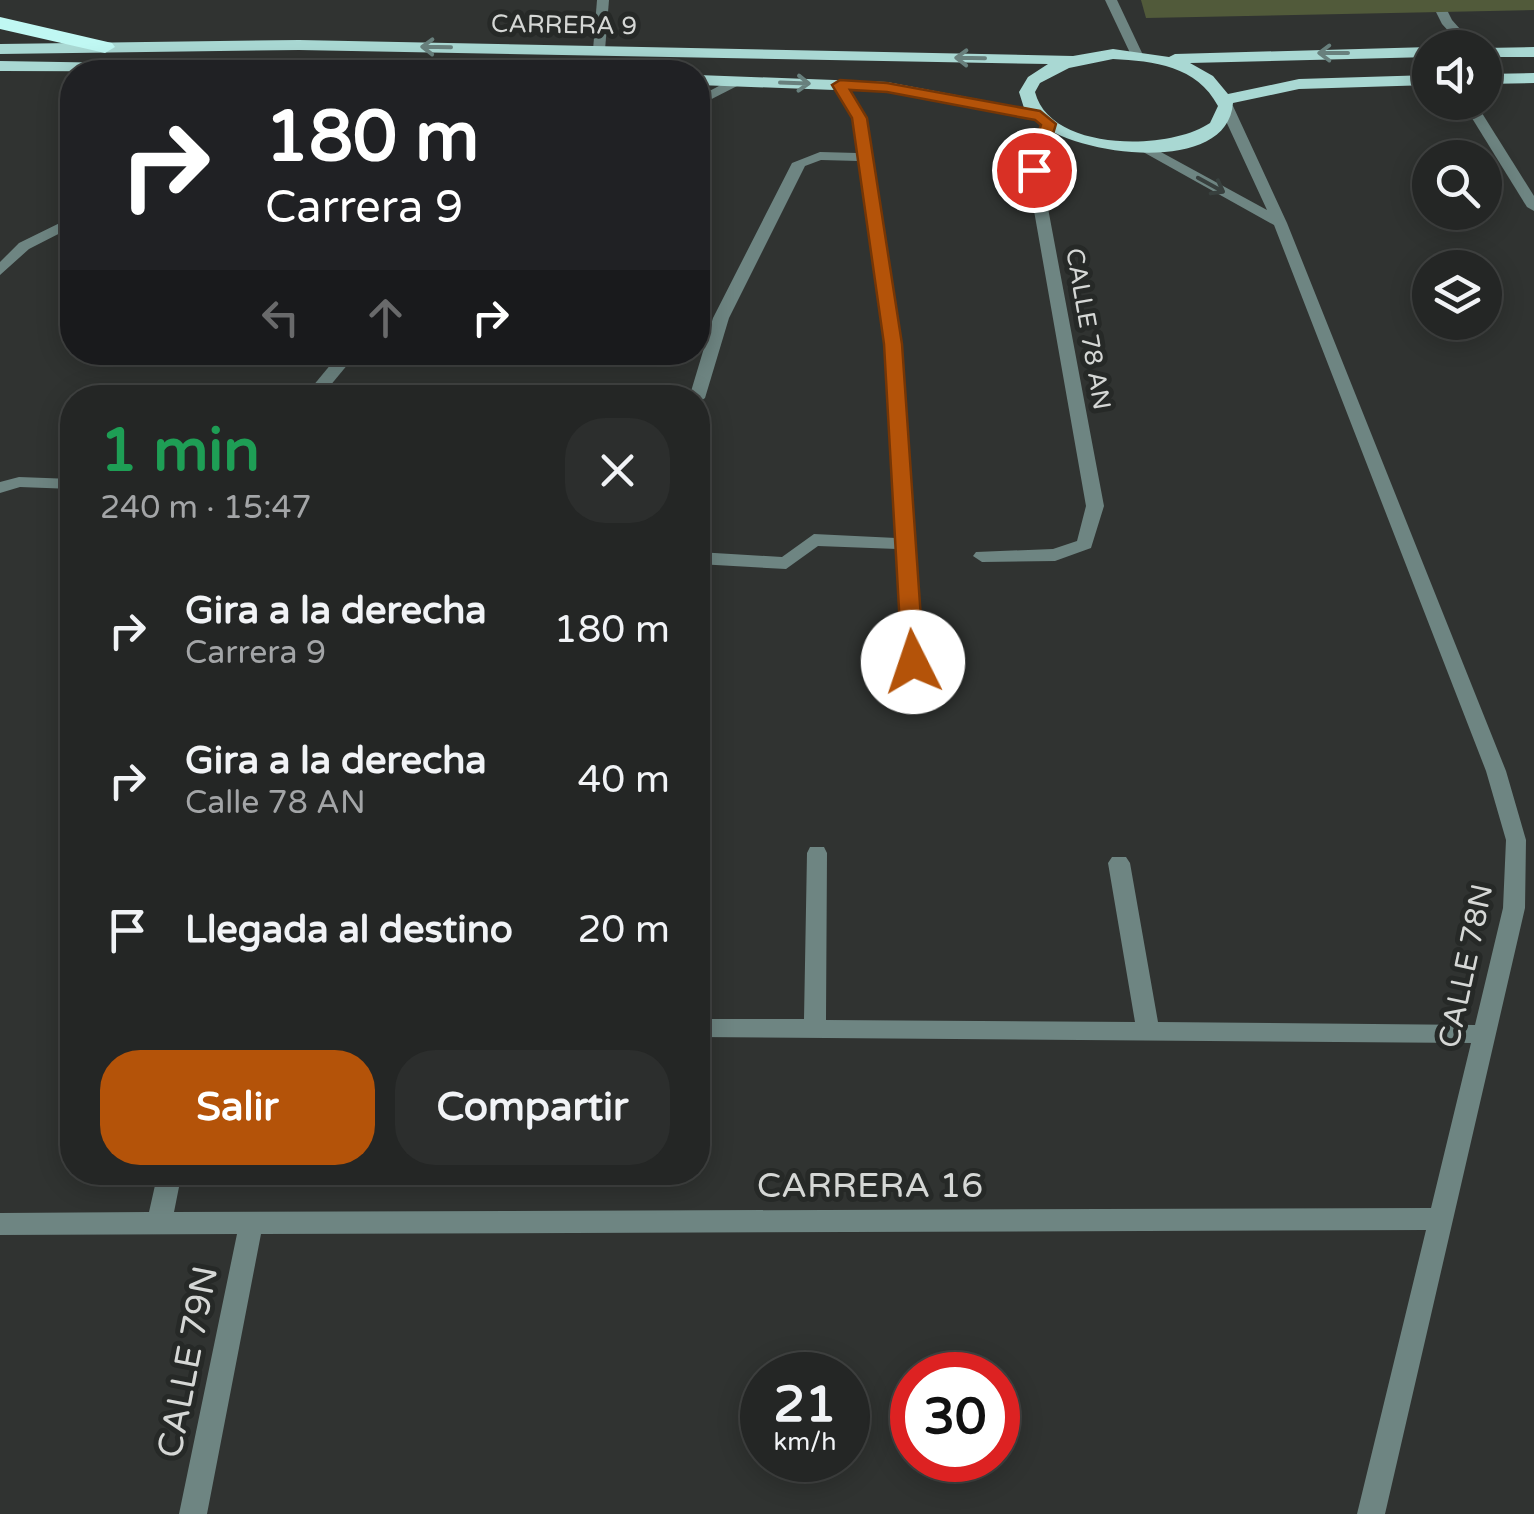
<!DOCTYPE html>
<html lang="es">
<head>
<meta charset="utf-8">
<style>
	:root { --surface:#242625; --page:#2c2e2d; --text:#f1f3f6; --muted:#a3a5a7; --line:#414342; --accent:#b45309 }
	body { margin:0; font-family:"Varela Round",sans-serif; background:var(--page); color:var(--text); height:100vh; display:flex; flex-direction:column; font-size:38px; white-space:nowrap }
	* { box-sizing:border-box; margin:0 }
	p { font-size:32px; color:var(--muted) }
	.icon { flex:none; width:55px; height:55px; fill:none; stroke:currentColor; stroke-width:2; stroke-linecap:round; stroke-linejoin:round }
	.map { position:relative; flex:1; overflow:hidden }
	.side { position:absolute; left:60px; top:385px; width:650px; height:800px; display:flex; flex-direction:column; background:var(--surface); border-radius:40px; box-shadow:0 5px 25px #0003,0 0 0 2px var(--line) }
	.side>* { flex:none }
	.guide { position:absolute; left:60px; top:60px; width:650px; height:305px; border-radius:40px; box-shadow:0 5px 25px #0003,0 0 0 2px var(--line); background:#202124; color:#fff; overflow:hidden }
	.fabs { position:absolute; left:1412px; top:30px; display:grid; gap:20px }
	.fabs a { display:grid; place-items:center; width:90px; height:90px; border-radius:50%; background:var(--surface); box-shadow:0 5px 25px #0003,0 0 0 2px var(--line); font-size:50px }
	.speed { position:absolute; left:740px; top:1352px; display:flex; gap:20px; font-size:50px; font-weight:700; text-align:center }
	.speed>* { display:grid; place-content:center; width:130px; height:130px; border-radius:50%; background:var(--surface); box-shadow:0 5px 25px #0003,0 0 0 2px var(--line); line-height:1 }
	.speed small { font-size:25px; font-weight:400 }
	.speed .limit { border:15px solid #d22; background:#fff; color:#111 }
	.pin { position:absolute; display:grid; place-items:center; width:85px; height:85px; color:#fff; margin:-42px; border:5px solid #fff; border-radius:50%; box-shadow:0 2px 10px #0007 }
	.me { position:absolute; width:110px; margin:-55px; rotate:356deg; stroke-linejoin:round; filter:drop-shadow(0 0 8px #0008) }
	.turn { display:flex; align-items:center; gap:35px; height:210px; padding:0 40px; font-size:45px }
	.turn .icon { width:130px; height:130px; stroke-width:2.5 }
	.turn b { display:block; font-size:70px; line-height:85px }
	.lanes { display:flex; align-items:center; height:95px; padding:0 40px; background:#0003; justify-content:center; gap:50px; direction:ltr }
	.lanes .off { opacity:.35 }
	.round { display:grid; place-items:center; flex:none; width:105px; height:105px; border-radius:40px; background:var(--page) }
	.overview { display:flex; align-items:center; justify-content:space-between; height:170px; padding:0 40px }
	h1 { font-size:60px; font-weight:700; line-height:75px; color:#1e9e55 }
	.cta { display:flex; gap:20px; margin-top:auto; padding:20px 40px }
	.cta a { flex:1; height:115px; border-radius:40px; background:var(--accent); color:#fff; font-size:40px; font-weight:700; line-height:115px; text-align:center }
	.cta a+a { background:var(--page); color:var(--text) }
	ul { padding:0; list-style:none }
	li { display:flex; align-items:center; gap:30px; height:150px; padding:0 40px }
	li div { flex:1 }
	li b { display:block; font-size:38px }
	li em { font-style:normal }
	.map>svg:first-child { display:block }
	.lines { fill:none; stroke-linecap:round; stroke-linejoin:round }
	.lane { fill:#6e8582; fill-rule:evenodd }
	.street { fill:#6e8582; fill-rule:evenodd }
	.primary { fill:#a9d8d3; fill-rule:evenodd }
	.highway { fill:#c0f8f3; fill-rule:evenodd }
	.wall { fill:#515a3a }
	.oneway { stroke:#68807d }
	.oneway2 { stroke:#38403e }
	.route { fill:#b45309; stroke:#753606; stroke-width:2.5 }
	.labels { text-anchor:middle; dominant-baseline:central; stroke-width:10; stroke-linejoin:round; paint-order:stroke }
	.far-street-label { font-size:25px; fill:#d5d7d5; stroke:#262927 }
	.street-label { font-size:30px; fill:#d5d7d5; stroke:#262927 }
	.near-street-label { font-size:35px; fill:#d5d7d5; stroke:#262927 }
</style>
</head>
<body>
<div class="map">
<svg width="1534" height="1514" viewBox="0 0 1534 1514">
	<rect width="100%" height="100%" fill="#303331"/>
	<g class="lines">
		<g class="lane">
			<polygon points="1430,0 1442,0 1452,20 1477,48 1464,48 1442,24"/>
			<polygon points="1462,102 1475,102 1534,196 1534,211 1527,207"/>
			<polygon points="72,217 72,227 29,249 0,275 0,262 19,243"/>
		</g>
		<g class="street">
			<polygon points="597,0 609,0 605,50 599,54 593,50"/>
			<polygon points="1105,0 1117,0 1143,55 1142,58 1131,55"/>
			<polygon points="736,77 743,81 741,84 698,106 698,97"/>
			<polygon points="834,82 844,82 866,118 901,343 923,662 913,669 903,662 897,549 818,546 786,569 698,564 698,552 782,557 814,534 896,538 885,343 859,161 821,160 805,166 729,318 705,398 698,403 698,398 689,398 713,318 792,163 820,152 857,153 852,118 832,85"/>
			<polygon points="1226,102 1233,106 1287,223 1506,771 1526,840 1525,908 1385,1514 1357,1514 1426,1230 261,1234 207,1514 179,1514 237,1234 0,1235 0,1213 149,1212 158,1172 182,1172 174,1212 1431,1208 1471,1043 698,1037 698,1019 804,1019 807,853 810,847 824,847 827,853 826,1020 1135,1022 1108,863 1112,857 1126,857 1130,863 1158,1022 1475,1025 1503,908 1506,840 1486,771 1274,225 1136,148 1148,145 1267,210 1219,106"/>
			<polygon points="1049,120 1056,124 1041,171 1104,506 1091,548 1055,561 982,562 973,556 976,552 1053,549 1077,541 1086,506 1027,171 1042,124"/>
			<polygon points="341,352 358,352 320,398 303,398"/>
			<polygon points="19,477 72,479 72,489 20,487 0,493 0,482"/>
		</g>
		<g class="primary">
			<path d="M299,40L1073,56L1113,49L1169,57L1175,54L1430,47L1431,48L1430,57L1190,63L1213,76L1228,94L1299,79L1430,75V85L1299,89L1233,103C1228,177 1073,156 1035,120L887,92L698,85V75L887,82L1024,108L1019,92L1028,77L1048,64L299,50L0,54V44ZM1113,59C1154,61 1197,66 1218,106L1210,123C1169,151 1050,152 1035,92L1040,83L1069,68Z"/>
			<polygon points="1534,47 1534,57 1485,57 1484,48"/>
			<polygon points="0,61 358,67 366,72 0,71"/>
			<polygon points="1534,73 1534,83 1485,84 1485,74"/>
		</g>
		<polygon class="highway" points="0,17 112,43 115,47 105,53 0,29"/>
	</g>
	<polygon class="wall" points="1141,0 1534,0 1534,10 1146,18"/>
	<defs><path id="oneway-shaft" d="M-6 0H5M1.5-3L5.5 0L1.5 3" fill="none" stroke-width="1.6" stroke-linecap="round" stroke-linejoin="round" transform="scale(2.5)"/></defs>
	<g class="oneway">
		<use href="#oneway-shaft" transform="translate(436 47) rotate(-179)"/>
		<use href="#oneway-shaft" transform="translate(1333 53) rotate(180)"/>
		<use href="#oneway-shaft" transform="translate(970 58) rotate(-179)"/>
		<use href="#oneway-shaft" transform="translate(795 83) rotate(2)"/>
	</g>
	<use class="oneway2" href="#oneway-shaft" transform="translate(1211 185) rotate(29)"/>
	<polygon class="route" points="840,80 887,83 1040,111 1056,124 1042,170 1034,175 1026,170 1041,125 1035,120 887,92 850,90 867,118 902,344 924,662 913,669 902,662 884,344 852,118 832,85"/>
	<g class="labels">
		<g class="far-street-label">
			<text transform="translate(564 25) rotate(1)">CARRERA 9</text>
			<text transform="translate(1088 329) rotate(80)">CALLE 78 AN</text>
		</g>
		<g class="street-label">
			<text transform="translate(1466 966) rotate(-78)">CALLE 78N</text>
		</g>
		<g class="near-street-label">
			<text x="870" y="1186">CARRERA 16</text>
			<text transform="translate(188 1362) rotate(-79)">CALLE 79N</text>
		</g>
	</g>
</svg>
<div class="fabs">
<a><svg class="icon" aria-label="sound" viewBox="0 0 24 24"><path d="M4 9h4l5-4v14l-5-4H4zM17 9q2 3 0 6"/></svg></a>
<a><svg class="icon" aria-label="search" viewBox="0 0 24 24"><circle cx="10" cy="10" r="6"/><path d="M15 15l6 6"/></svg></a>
<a><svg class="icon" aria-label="layers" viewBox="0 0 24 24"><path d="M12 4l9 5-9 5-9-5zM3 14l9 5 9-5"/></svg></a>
</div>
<div class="speed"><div>21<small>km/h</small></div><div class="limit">30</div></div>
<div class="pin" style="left:1034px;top:170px;background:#d93025"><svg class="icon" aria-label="arrive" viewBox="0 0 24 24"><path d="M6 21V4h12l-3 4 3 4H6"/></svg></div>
<svg class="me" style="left:913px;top:662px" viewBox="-20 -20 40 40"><circle r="19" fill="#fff"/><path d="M0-13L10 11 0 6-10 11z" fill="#b45309"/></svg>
<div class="guide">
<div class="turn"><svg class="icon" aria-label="right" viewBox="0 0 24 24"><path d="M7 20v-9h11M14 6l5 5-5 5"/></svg><div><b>180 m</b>Carrera 9</div></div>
<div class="lanes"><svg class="icon off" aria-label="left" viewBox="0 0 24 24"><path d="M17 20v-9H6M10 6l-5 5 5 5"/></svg><svg class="icon off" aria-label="ahead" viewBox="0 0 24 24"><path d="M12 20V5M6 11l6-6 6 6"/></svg><svg class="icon" aria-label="right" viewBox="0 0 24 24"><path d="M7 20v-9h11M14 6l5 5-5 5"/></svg></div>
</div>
<section class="side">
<div class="overview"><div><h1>1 min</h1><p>240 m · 15:47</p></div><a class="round"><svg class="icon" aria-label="close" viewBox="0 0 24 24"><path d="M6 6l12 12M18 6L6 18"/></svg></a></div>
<ul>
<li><svg class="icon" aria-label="right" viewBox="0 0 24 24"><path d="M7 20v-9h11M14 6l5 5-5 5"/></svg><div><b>Gira a la derecha</b><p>Carrera 9</p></div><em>180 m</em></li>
<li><svg class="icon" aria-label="right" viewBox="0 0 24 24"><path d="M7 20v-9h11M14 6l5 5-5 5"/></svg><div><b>Gira a la derecha</b><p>Calle 78 AN</p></div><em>40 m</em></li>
<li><svg class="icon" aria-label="arrive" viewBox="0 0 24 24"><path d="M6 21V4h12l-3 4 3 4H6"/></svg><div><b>Llegada al destino</b></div><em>20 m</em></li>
</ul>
<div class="cta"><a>Salir</a><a>Compartir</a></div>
</section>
</div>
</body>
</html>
